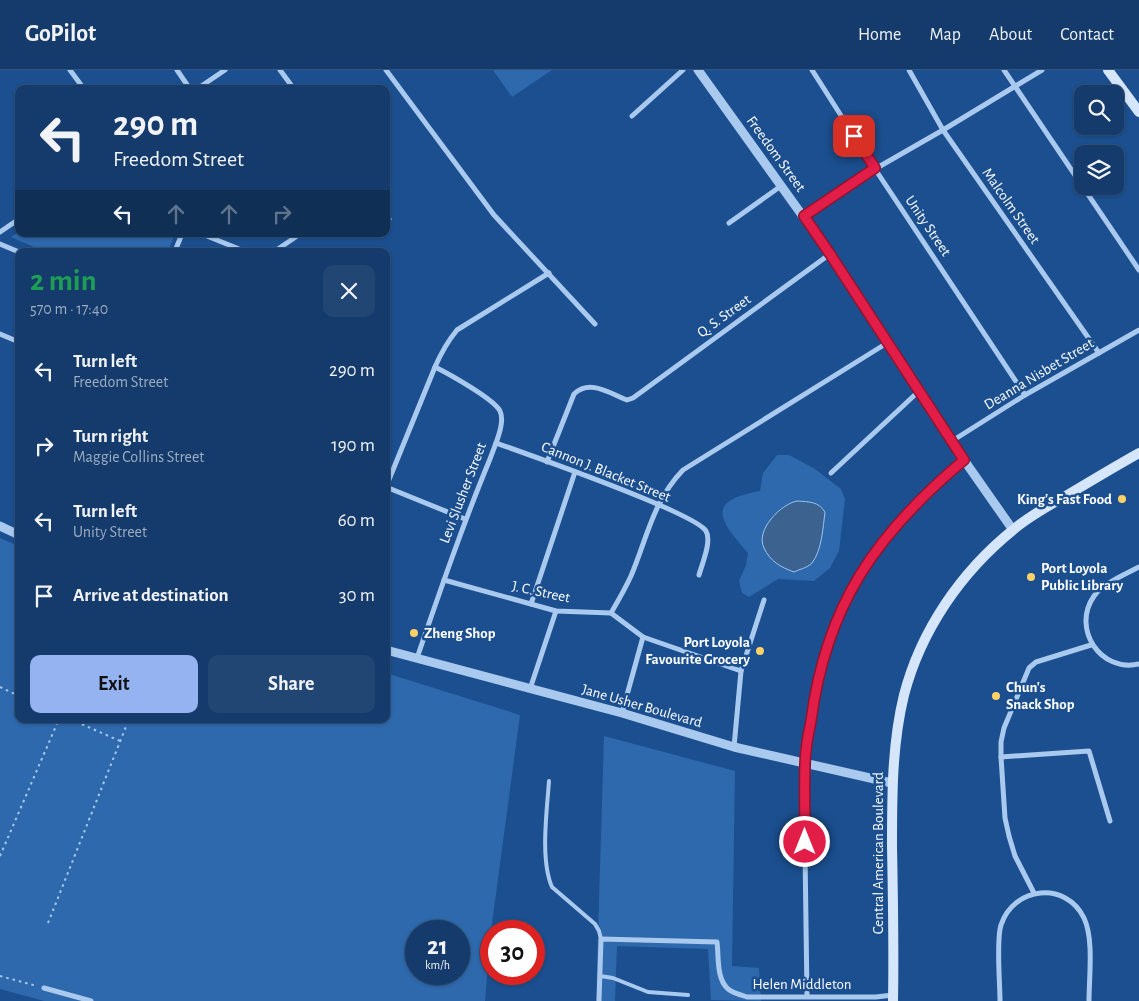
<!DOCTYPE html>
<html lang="en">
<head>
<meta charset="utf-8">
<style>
	:root { --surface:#143b6b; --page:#214673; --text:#f1f3f6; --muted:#9dadc1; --line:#33557e; --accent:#95b2f1 }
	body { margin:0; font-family:"Alegreya Sans",sans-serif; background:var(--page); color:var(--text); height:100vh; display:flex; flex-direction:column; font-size:19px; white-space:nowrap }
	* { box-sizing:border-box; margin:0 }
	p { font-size:16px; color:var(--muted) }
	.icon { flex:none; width:28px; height:28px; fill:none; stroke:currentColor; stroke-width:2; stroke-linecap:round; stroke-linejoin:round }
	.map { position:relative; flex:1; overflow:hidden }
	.sheet { position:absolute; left:15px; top:178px; width:375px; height:475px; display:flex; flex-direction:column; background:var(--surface); border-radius:10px; box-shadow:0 1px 4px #0004,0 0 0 1px var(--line) }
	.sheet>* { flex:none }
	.hud { position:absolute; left:15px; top:15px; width:375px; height:152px; border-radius:10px; box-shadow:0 1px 4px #0004,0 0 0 1px var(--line); background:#143b6b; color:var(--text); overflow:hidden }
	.tools { position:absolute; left:1074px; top:15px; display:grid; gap:10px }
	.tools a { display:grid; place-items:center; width:50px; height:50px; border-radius:10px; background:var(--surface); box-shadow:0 1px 4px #0004,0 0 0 1px var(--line); font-size:25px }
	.speed { position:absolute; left:405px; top:850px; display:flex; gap:10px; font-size:25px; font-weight:700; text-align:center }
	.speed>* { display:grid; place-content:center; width:65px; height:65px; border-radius:50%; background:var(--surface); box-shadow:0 1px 4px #0004,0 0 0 1px var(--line); line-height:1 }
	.speed small { font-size:12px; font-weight:400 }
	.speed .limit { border:8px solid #d22; background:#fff; color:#111 }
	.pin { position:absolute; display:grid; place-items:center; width:42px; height:42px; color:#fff; margin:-21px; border-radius:10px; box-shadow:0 2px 8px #0006 }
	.me { position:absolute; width:55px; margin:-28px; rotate:0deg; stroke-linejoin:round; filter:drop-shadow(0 0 4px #0008) }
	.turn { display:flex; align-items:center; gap:18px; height:105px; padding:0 15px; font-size:22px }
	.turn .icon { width:65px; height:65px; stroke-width:2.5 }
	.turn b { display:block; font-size:35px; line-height:42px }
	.lanes { display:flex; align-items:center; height:48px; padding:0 15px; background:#0003; justify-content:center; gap:25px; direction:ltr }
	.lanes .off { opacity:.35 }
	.round { display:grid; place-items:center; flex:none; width:52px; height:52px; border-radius:10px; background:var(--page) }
	.overview { display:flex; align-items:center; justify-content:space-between; height:85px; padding:0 15px }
	h1 { font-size:30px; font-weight:600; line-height:38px; color:#1e9e55 }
	.button { display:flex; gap:10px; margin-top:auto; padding:10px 15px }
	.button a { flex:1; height:58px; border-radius:10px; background:var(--accent); color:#111; font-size:20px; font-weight:600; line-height:58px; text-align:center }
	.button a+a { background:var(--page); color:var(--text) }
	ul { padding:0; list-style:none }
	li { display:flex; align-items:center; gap:15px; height:75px; padding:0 15px }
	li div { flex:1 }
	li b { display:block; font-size:19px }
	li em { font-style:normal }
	header { display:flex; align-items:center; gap:30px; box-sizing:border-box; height:70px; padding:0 25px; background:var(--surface); border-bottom:1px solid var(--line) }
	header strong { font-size:24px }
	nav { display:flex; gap:28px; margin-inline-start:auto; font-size:18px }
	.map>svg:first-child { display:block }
	.green { fill:#2e69ad; fill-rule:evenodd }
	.water { fill:#3c6290; stroke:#9cc4f0 }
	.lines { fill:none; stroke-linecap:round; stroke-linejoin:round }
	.path { stroke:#a9c9ee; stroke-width:2; stroke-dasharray:2.5 4; stroke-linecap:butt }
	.service { stroke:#a9c9ee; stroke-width:4 }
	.minor { stroke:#a9c9ee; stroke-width:5 }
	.tertiary { stroke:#a9c9ee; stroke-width:9 }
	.secondary { stroke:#d6e6fa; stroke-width:10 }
	.route-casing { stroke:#92132f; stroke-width:12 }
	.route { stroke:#e11d48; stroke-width:9 }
	.poi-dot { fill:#ffd166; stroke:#1b4f8f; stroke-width:2 }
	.labels { text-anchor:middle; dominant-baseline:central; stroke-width:5; stroke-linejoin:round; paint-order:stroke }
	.street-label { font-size:15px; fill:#fff; stroke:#1b4f8f }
	.poi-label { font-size:15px; font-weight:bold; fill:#fff; stroke:#1b4f8f; text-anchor:start }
</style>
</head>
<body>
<header>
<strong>GoPilot</strong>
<nav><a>Home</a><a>Map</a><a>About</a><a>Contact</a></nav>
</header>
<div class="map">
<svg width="1139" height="931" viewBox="0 0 1139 931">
	<rect width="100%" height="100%" fill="#1b4f8f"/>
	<g class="green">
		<polygon points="493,0 552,0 512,27"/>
		<polygon points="19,162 19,164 175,164 168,181 43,181 11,167"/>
		<path d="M777,385H789L815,399L841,419L845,429L839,481L830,498L814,511L778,509L749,527L742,523L739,511L746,495L748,483C720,451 704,431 760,421L763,403Z"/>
		<path d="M0,468L19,476V649H386V603L520,645L491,861L485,931H44L0,919ZM416,861H459V904H416Z"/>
		<polygon points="604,666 735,701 732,896 759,898 761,931 711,930 708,879 617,876 615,931 596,931"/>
	</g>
	<path class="water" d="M797,431C809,432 818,431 825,442C823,457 822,480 812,493C807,498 800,499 794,502C780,497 770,491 764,478C755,460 781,434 797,431Z"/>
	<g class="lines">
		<g class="path">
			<polyline points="0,617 19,626"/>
			<polyline points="70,649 120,671"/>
			<polyline points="0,786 59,649"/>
			<polyline points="48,853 129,649"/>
			<polyline points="0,906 37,916"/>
		</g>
		<g class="service">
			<path d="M549,711C547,740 540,790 552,817L595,854L599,861L601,869"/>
			<polyline points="600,906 613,908 648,922 688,925"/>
		</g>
		<g class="minor">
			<polyline points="70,0 84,19"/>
			<polyline points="177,0 190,19"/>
			<polyline points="280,0 294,19"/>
			<polyline points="386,0 494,145 595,254"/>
			<polyline points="812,0 875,99 1025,325"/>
			<polyline points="909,0 943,60 1099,283"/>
			<polyline points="1004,0 1139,200"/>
			<polyline points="197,19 225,0"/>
			<polyline points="632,46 683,0"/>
			<polyline points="386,145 389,149"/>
			<polyline points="804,146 875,99 943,60 1042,0"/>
			<polyline points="729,153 781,116"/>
			<polyline points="0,162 19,149"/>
			<polyline points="202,164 244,181"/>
			<polyline points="0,174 19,182"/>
			<polyline points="175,181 182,164"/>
			<polyline points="275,181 300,164"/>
			<polyline points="0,264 19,272"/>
			<polyline points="952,371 1025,325 1139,260"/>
			<path d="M496,373C527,384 695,443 706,461C712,471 702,494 699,505"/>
			<path d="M547,392L574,324C590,309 609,323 627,330L633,328L830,184"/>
			<polyline points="831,403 919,321"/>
			<path d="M465,449L386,417L435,297C441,283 448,271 457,260L549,203"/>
			<path d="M1139,497C1126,504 1102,514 1094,526C1071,559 1101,603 1139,594"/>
			<polyline points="444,510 556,541 611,543 643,567 741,601"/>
			<polyline points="531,534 575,402"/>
			<path d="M611,543C618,531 625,519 631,506C647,468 653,431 683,400L887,273"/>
			<path d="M417,588C440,521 463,454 490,389C494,377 506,353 500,341C494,329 449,304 435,297"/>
			<polyline points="530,619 556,541"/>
			<polyline points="622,643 643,567"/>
			<polyline points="734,677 741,601 764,530"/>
			<polyline points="1001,687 1089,681 1110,751"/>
			<polyline points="1034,823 1015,786 1009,766 1005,748 1001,687 1001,672 1004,658 1029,598 1036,592 1091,575"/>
			<polyline points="44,918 91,931"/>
			<path d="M807,926C806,878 806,830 805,782C805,753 803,724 805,695C805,683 808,670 810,658C814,621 821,586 836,551C863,486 910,435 964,390"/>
			<path d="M599,931L601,869L717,872C719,887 716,908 728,919C733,923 741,925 747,927H876L893,925"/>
			<path d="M1000,931C1000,912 996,870 1001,855C1014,816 1066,811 1084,848C1094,869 1089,907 1089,931"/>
		</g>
		<g class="tertiary">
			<polyline points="698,0 830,184 964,390 1013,460"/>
			<polyline points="0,456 19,465"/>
			<polyline points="386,580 622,643 734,677 892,713"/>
		</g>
		<g class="secondary">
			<polyline points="1108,0 1139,42"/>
			<path d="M893,931C894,879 893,827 892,776C892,725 892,674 904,625C921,560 961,502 1013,460C1028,447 1046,437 1064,427C1089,412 1114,397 1139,383"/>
		</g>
	</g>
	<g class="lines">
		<defs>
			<path id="route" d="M805,772C805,746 804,721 805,696C805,681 808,665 811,651C826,535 876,464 964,390L830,184L804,146L875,98L854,66"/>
		</defs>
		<use href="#route" class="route-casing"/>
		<use href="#route" class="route"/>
	</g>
	<g class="poi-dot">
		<circle cx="1122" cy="429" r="5"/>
		<circle cx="1031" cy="507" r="5"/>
		<circle cx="414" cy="563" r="5"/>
		<circle cx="760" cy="581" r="5"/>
		<circle cx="996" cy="626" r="5"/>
	</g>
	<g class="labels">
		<g class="street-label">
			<text transform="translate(776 84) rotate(54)">Freedom Street</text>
			<text transform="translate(1011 136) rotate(55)">Malcolm Street</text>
			<text transform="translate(928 156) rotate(56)">Unity Street</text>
			<text transform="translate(724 246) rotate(-36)">Q. S. Street</text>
			<text transform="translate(1039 304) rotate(-31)">Deanna Nisbet Street</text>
			<text transform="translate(606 402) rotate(22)">Cannon J. Blacket Street</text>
			<text transform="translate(463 423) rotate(-69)">Levi Slusher Street</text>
			<text transform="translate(541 522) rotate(12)">J. C. Street</text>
			<text transform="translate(642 636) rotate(16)">Jane Usher Boulevard</text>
			<text transform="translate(878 783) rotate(-90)">Central American Boulevard</text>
			<text x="802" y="914">Helen Middleton</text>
		</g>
		<g class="poi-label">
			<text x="1112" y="429" text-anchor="end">King's Fast Food</text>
			<text x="1041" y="498">Port Loyola<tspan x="1041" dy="17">Public Library</tspan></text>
			<text x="424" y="563">Zheng Shop</text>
			<text x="750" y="572" text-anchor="end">Port Loyola<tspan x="750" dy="17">Favourite Grocery</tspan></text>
			<text x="1006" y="617">Chun's<tspan x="1006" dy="17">Snack Shop</tspan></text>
		</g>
	</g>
</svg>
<div class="tools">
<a><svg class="icon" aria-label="search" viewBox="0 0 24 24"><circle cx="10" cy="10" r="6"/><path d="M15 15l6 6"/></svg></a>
<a><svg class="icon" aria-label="layers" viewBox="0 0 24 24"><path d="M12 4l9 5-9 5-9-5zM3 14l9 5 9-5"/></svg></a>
</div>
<div class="speed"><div>21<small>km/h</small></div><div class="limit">30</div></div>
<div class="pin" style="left:854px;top:66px;background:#d93025"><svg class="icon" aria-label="arrive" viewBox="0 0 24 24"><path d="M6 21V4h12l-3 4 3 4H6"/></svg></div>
<svg class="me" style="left:805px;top:772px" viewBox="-20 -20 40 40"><circle r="17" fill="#e11d48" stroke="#fff" stroke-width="3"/><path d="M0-11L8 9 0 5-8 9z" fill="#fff"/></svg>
<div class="hud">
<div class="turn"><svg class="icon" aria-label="left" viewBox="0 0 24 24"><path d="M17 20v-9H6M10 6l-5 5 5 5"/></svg><div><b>290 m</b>Freedom Street</div></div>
<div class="lanes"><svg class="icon" aria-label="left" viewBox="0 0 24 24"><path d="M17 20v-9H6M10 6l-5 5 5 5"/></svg><svg class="icon off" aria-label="ahead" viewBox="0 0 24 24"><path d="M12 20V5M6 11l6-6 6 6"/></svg><svg class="icon off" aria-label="ahead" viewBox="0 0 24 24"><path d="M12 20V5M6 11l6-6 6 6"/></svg><svg class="icon off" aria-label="right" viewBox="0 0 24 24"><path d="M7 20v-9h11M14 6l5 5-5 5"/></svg></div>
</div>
<section class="sheet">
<div class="overview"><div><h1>2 min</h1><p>570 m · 17:40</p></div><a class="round"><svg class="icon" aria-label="close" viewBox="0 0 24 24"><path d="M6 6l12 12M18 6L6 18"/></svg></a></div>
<ul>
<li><svg class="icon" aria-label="left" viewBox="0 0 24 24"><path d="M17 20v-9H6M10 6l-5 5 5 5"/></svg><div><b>Turn left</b><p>Freedom Street</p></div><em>290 m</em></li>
<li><svg class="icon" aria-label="right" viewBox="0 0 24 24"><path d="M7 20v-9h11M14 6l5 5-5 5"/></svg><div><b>Turn right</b><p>Maggie Collins Street</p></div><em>190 m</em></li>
<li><svg class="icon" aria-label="left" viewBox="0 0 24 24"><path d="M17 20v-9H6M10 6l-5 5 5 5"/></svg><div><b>Turn left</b><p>Unity Street</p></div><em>60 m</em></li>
<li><svg class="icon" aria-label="arrive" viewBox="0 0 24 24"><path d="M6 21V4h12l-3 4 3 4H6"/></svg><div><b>Arrive at destination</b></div><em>30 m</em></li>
</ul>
<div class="button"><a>Exit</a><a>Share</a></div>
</section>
</div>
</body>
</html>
